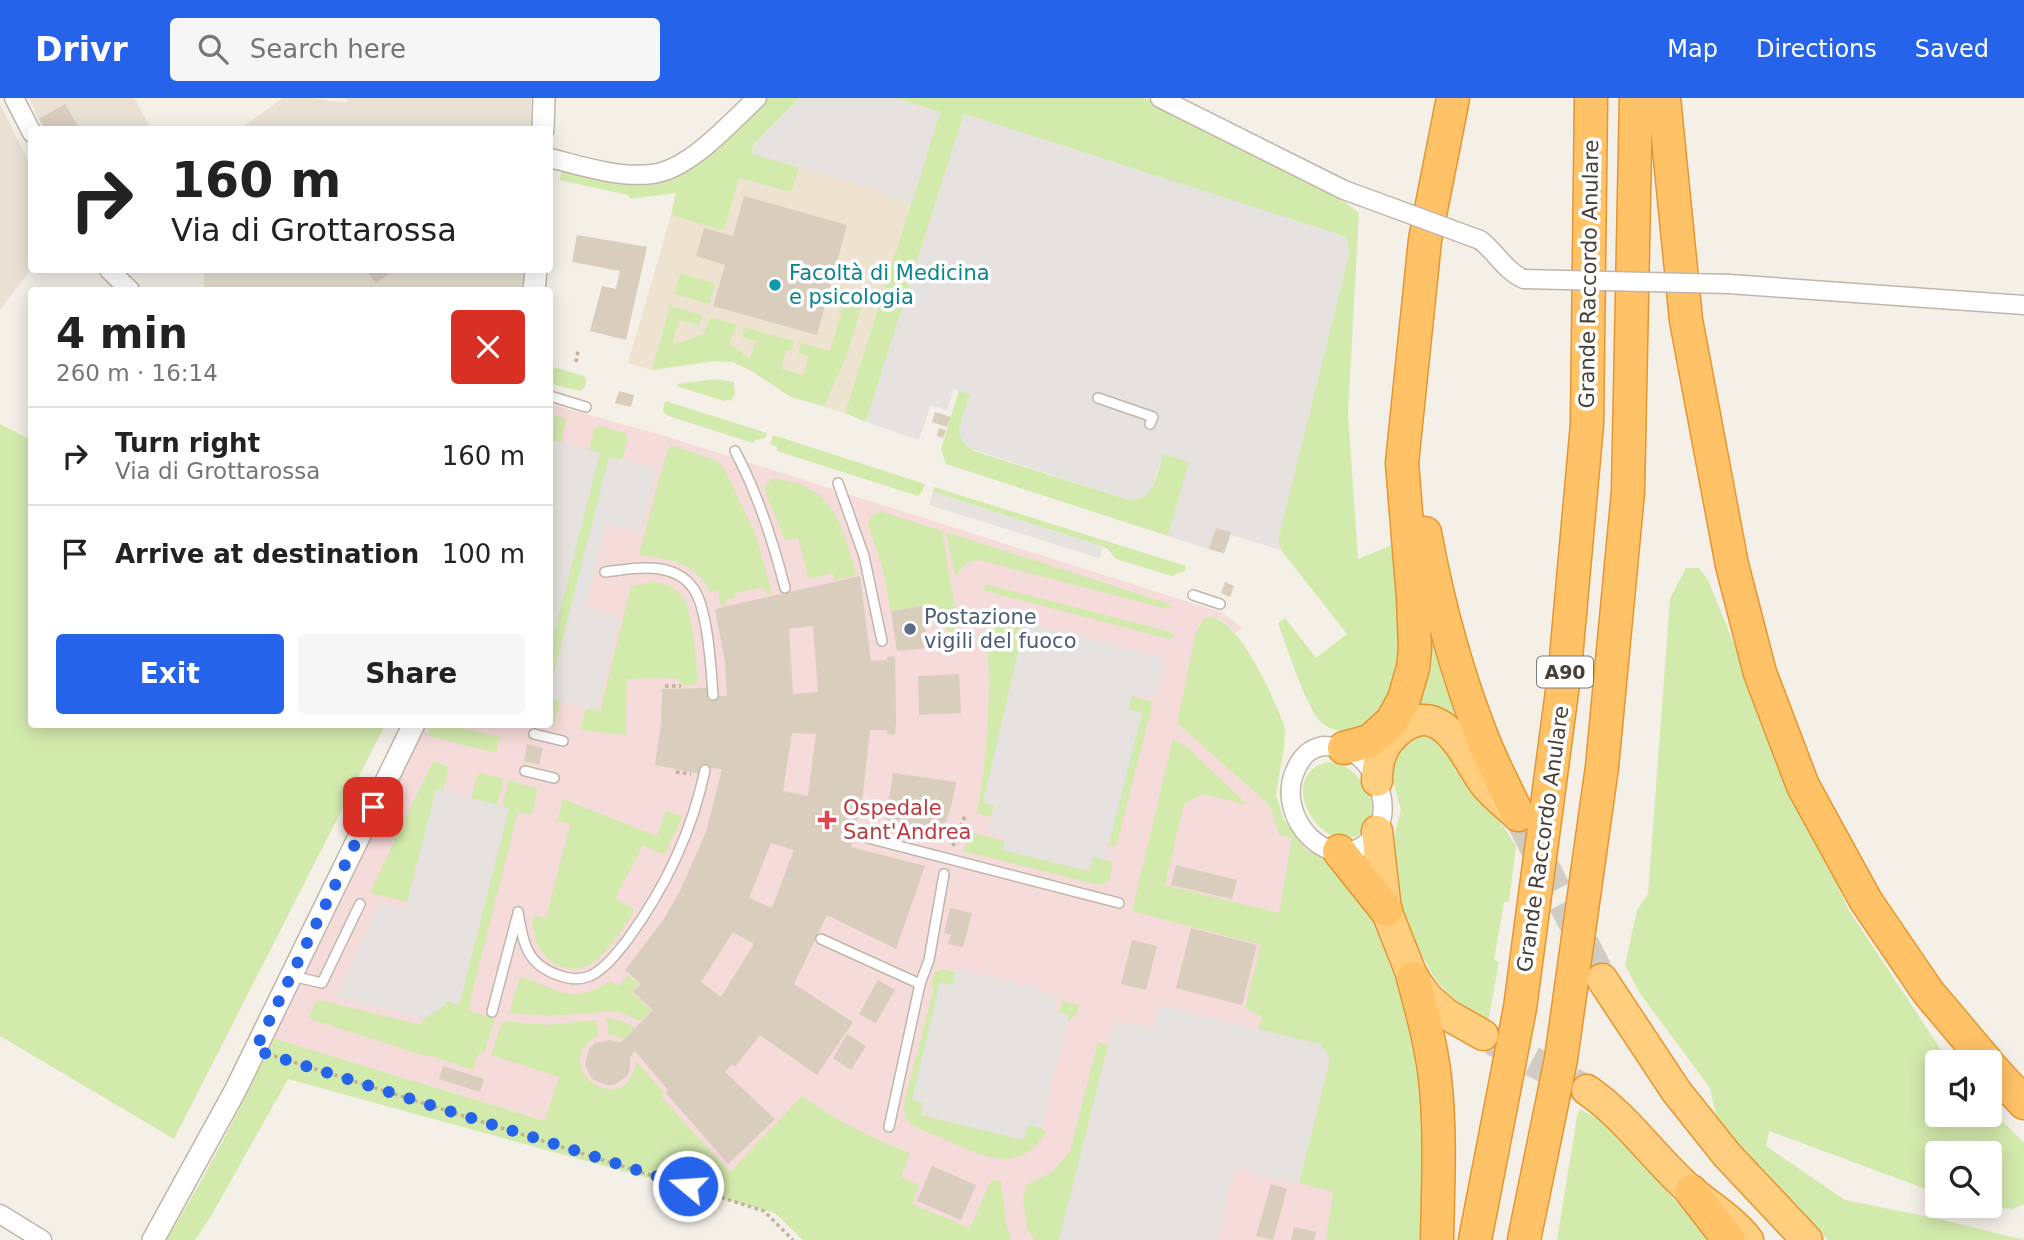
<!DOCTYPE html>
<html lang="en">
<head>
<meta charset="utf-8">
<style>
	:root { --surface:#fff; --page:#f6f6f6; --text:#222; --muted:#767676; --line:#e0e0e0; --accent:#2563eb }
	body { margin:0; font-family:"DejaVu Sans",sans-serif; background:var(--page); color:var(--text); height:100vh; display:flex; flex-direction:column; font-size:26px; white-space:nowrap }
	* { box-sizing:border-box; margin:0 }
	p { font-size:23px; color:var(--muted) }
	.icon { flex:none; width:38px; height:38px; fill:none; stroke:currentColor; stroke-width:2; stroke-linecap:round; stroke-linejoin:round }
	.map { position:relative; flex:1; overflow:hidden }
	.side { position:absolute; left:28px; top:189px; width:525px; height:441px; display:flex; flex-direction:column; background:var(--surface); border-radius:7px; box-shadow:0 4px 18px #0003 }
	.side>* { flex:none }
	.banner { position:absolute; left:28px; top:28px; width:525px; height:147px; border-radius:7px; box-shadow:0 4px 18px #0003; background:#fff; color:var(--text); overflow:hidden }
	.controls { position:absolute; left:1925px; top:952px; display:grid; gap:14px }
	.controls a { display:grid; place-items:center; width:77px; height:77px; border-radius:7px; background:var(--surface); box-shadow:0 4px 18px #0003; font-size:35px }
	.pin { position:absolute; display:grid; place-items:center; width:60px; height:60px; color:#fff; margin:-30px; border-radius:14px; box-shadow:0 4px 10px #0006 }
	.me { position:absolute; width:77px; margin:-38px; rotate:288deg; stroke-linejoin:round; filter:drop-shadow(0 0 5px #0008) }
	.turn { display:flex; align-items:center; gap:24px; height:147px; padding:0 28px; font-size:32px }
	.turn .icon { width:91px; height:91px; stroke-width:2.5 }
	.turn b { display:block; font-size:49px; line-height:60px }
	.round { display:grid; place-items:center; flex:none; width:74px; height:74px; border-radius:7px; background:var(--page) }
	.overview { display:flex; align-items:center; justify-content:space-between; height:119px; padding:0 28px }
	h1 { font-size:42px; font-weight:700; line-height:52px }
	.action { display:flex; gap:14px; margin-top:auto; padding:14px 28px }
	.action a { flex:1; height:80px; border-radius:7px; background:var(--accent); color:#fff; font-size:28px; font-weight:700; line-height:80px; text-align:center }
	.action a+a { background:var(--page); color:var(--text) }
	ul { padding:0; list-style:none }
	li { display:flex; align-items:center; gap:21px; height:98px; padding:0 28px; border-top:2px solid var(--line) }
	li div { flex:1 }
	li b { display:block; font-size:26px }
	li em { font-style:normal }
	header { display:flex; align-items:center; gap:42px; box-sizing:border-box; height:98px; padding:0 35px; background:var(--accent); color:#fff }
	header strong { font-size:33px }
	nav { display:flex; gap:38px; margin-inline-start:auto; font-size:24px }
	.search { width:490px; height:63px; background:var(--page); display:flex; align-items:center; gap:18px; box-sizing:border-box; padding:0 24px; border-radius:7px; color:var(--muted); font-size:26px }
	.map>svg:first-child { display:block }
	.residential { fill:#e8e1d4 }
	.education { fill:#eee3d0 }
	.medical { fill:#f5dbd9 }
	.green { fill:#d3eaad }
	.parking { fill:#e5e2df }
	.building { fill:#d9cdbe; fill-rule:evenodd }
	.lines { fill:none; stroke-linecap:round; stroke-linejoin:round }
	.trunk-tunnel { stroke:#d1ccc3; stroke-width:30; stroke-dasharray:30 15; stroke-linecap:butt }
	.service-casing { stroke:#c0b6a9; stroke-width:12 }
	.minor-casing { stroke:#c0b6a9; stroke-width:21 }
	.tertiary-casing { stroke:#c0b6a9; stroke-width:24 }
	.trunk-casing { stroke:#e59630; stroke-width:33 }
	.motorway-casing { stroke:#e59630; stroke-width:35 }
	.path { stroke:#c2b199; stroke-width:3.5; stroke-dasharray:3.5 3.5; stroke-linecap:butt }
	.service { stroke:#fff; stroke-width:9 }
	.minor { stroke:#fff; stroke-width:18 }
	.tertiary { stroke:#fff; stroke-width:21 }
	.trunk { stroke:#ffce7e; stroke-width:30 }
	.motorway { stroke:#ffc267; stroke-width:32 }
	.minor-bridge-casing { stroke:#c0b6a9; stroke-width:21; stroke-linecap:butt }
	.minor-bridge { stroke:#fff; stroke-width:18 }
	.route { stroke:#2563eb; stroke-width:12; stroke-dasharray:0 21.6 }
	.culture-dot { fill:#0f9aa8; stroke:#fff; stroke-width:2.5 }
	.service-dot { fill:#5c6f8a; stroke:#fff; stroke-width:2.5 }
	.health-dot { fill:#e0444e; stroke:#fff; stroke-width:2.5 }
	.labels { text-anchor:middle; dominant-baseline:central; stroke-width:7; stroke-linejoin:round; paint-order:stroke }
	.shield { fill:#fff; stroke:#7e7972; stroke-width:2 }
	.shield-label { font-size:19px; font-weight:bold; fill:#473f35 }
	.culture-label { font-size:21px; fill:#0d838f; stroke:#fff; text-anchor:start }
	.street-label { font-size:21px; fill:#473f35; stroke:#fff }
	.service-label { font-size:21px; fill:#4e5e75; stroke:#fff; text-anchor:start }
	.health-label { font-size:21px; fill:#be3a42; stroke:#fff; text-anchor:start }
</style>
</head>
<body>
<header>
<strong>Drivr</strong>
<div class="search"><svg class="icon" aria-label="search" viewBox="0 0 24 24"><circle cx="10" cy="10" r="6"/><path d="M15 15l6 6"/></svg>Search here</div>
<nav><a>Map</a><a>Directions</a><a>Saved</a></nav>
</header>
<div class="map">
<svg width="2024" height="1142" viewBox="0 0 2024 1142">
	<rect width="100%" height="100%" fill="#f4efe7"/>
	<g class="residential">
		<polygon points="29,0 134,0 151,31 43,31"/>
		<polygon points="283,0 312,0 347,5 347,0 531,0 532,31 240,31"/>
		<polygon points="0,6 32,70 31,171 0,212"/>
		<polygon points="204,172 524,172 522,192 204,192"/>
	</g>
	<polygon class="education" points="800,0 894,0 940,14 845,315 791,299 752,273 733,264 714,263 652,272 628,265 671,117 724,133 739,79"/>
	<polygon class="medical" points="550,306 665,338 1223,515 1242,530 1236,535 1220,521 1209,519 1199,526 1177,625 1270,708 1279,736 1292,740 1369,853 1365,1142 936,1142 273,940 425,627 550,626"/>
	<g class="green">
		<path d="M763,0H800L754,46L752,55L799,70L791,94L739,80L724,133L671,117L676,95L630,101L628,97L559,82L562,73C591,79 623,90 653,85C686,80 737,24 763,0Z"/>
		<path d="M894,0H1144L1333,95L1359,115L1348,314L1358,461L1397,445L1402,559L1387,607L1359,634C1347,634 1332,634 1322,625C1305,609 1287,548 1278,525L1285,520L1316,560L1347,536L1281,452L1278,441L1349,156L1346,139L964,16L866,324L845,315L940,14Z"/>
		<polygon points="680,175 715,185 709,206 674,196"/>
		<polygon points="845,201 862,206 848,254 824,308 791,299 752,273 733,264 714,263 652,272 670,208 702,217 699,227 679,222 672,247 704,236 710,219 737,227 729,245 750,261 756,243 742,239 744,229 794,243 791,253 786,252 781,271 803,277 809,258 798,255 801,245 830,253"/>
		<path d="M550,268L584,278C588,283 586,290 580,293L550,286Z"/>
		<polygon points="715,281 734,284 735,296 732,302 724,303 679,289 677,286"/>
		<path d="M959,292L970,296L959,332L974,353L1129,402C1155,402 1157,375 1163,356L1190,364L1168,438L946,366L941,351Z"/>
		<polygon points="665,303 767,335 765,340 755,342 753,345 668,318 663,314"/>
		<polygon points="550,316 566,321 561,345 551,342 550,346"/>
		<polygon points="0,326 31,342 32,626 385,627 174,1041 0,938"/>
		<polygon points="600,328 626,335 628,342 622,362 609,360 550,591 550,551 599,355 589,352 594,331"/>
		<polygon points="773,337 925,386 922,394 918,398 777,353 777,349 770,346"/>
		<path d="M670,347L715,362L724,370L756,438L772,495L766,496L764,489L735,495V499L726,502V508H721L718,493L710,494C695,464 670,461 639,457L661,373Z"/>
		<path d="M772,380C837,389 839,424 857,477L835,482L833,475L809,481L798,440L785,442L764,390Z"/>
		<polygon points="934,389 1186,468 1185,473 1172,478 1116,461 1107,450 933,394"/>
		<polygon points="880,413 942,433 961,545 959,547 950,548 946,516 924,518 922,508 891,513 883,472 868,426 870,419"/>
		<polygon points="946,434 1167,505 1173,510 1167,511 979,462 966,465 955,478"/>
		<polygon points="1686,470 1699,470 1708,482 1765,622 1848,811 1949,964 1937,964 1937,1017 1990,1017 1990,1010 2024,1045 2024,1106 2013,1111 1980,1108 1990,1108 1990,1055 1937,1055 1937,1095 1769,1033 1766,1048 1845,1102 1939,1121 2024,1142 1828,1142 1729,1036 1716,1017 1710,990 1639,894 1625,867 1637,812 1648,796 1670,501"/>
		<path d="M652,484C663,485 675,489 682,498C693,512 697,567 698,586L684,587L675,580L627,581L626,637L580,632L586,610L600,613L631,488Z"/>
		<polygon points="985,486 1171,534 1174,538 1169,541 985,493 983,489"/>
		<polygon points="1425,515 1443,583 1467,642 1416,614"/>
		<path d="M998,518L1025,525L983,705L994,708L991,719L977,715C985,670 989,627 989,581C989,563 985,545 986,527L990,520Z"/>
		<path d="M1209,519C1238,518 1273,599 1283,624L1285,632L1284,649L1276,697L1284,722L1306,752L1330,764L1365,804L1407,910L1424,967L1426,1142H1326L1333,1094L1299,1085L1329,959L1319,946L1258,931L1262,919L1245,910L1261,847L1132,813L1173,641L1188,650L1248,707L1202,696L1184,706L1165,787L1279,815L1292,740L1279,737L1270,708L1177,625L1196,534L1203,522Z"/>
		<polygon points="1132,598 1153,604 1116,749 1108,747 1142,615 1128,611"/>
		<polygon points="550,600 561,603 554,628 541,627 550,626"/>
		<polygon points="431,627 448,627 500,639 496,655 429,638 428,635"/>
		<polygon points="1426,630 1451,648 1516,748 1509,804 1504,804 1494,862 1499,864 1488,924 1457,904 1436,882 1421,856 1403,812 1395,784 1390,755 1401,712 1391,676 1394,652"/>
		<polygon points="433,663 449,669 443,693 436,692 407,804 371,795 370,794"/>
		<path d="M1327,664C1355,663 1386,705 1366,730C1332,772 1268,681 1327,664Z"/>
		<polygon points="481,675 504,681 497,707 471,700 477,678"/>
		<polygon points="509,682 538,691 532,716 518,714 468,912 495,921 484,955 479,954 473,972 428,957 427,959 308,920 316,904 320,902 421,927 423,921 444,908 445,903 459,906 509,711 502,709"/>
		<path d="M563,701L657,738L666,713L682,718L666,755H660L643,747L615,800L633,811V816C622,830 610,852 595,863C563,886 528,853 533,817L546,820L570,726L557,723Z"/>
		<polygon points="970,734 1005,743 1003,752 1089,773 1093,759 1113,764 1110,780 1106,785 1099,787 963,753"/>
		<path d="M942,871L956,875L953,887L940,884L921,1017L1024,1042L1028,1027L1041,1030L1046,1035C1016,1080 979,1056 940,1039C930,1035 914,1031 907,1021C903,1015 904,1008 905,1001L934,890L931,888L934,875Z"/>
		<path d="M628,877L639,886L632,895L652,912L640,923L617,913L549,918L509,915L520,879C560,889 566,910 611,883L618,888Z"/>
		<polygon points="1062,903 1079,907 1077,915 1067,924 1069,917 1059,915"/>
		<polygon points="606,920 622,923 635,930 624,941 608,936"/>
		<path d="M596,922L599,937C543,967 627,1027 636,963L664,995L661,999L730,1074L802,998C837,1023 871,1040 910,1055L901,1079L919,1087L912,1106L970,1130L991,1082L1001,1083L1007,1130L1012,1142H803L775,1115L288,981L211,1118L195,1142H166C206,1078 242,1009 273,940L545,1023L559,979L491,957L502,923L547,927Z"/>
		<polygon points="1098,944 1108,947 1059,1142 1035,1142 1027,1130 1023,1100 1025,1091 1028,1086 1052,1074 1070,1053"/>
		<polygon points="1580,1011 1610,1028 1710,1142 1557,1142 1577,1019"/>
	</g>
	<g class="parking">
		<polygon points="800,0 894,0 940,14 912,105 888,98 876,91 752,56 754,47"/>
		<polygon points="964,16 1347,139 1349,156 1278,441 1281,452 1231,437 1224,456 1168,438 1189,364 1163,356 1152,390 1142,400 1129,402 969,350 962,343 959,332 970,296 954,291 947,312 931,307 919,342 866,324"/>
		<polygon points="551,342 600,355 550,551 550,346"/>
		<polygon points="609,359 657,371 641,435 607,426 586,509 620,519 596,612 550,600 550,591"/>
		<polygon points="933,394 1103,449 1099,460 929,407"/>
		<polygon points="1025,525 1165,560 1155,600 1132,595 1128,611 1142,615 1105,762 1093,759 1089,773 1003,752 1006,739 988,734 994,708 983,705"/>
		<polygon points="436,691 509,710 459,907 446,903 444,908 423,921 336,899 380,805 406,811"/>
		<polygon points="957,870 1042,892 1044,896 1058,899 1055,913 1069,917 1041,1030 1028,1027 1024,1042 921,1017 924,1005 912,1002 940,884 953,887"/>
		<polygon points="1159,907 1319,946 1327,953 1329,965 1299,1085 1235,1070 1217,1142 1059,1142 1115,922 1153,931"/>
	</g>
	<g class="building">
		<polygon points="65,6 80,32 45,32 39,21"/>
		<polygon points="744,98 847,127 817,237 713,208 725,167 696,158 704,130 733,138"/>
		<polygon points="577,137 647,149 626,242 590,233 602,188 616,191 620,173 572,164"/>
		<polygon points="366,172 394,172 376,185"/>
		<polygon points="619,293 634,297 631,309 615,305"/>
		<polygon points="935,314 951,319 947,329 932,324"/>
		<polygon points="939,330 946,332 943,340 937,338"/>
		<polygon points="1216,430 1231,434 1224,455 1209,451"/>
		<path d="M860,478L871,563L887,562V559L895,558L896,624L895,637L887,636V632H870L863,695L851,749L925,768L896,851L827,817L794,886L853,924L817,977L760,937L735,969L732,966L725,974L775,1021L728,1066L666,995L668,992L635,953L630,959V971L627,978L614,987H606L592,981L585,967L589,951L595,945L610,942L620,945L653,912L633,894L641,886L625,872L664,821L680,793L706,734L722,671L702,669L701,676L655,667L661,625L662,591L708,590V598H727L725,564L715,511ZM813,528L818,594L793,596L789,531ZM792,635L816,636L808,698L783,693ZM771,745L794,752L772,810L749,800ZM733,834L754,846L721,899L701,884Z"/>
		<polygon points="1225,484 1234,488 1230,499 1221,495"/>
		<polygon points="922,508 928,550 897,553 891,513"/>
		<polygon points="959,576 961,615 919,617 918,578"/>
		<polygon points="527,646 543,650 539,667 524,663"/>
		<polygon points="893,675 956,684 952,705 939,743 884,731"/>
		<polygon points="1176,767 1237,782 1232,801 1171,787"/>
		<polygon points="950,810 972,815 963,849 948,846 951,837 944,835"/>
		<polygon points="1191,830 1257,847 1242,907 1176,890"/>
		<polygon points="1132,842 1157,848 1146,892 1121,886"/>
		<polygon points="878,882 895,892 876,925 859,916"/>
		<polygon points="847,936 866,948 851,972 833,960"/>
		<polygon points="443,968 484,981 480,994 439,981"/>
		<polygon points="932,1068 976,1087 961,1122 917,1103"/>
		<polygon points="1271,1086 1287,1091 1273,1142 1256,1138"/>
		<polygon points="1294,1129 1316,1134 1314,1142 1291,1142"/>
	</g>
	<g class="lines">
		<g class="trunk-tunnel">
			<polyline points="1522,725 1602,881"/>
			<polyline points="1492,942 1587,992"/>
		</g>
		<defs>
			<g id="service">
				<polyline points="550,298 586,309"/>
				<polyline points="1098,300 1153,319 1150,326"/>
				<path d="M735,353C758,396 773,443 785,490"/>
				<polyline points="838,385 864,458 882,543"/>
				<path d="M605,474C623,472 643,468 660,471C673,473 685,479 693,490C708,510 711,571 713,597"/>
				<polyline points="1193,497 1220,506"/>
				<polyline points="534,636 563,643"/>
				<polyline points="525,673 554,680"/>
				<polyline points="868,740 1119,805"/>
				<path d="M518,814C523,844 526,866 558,877C568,881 580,882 590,878C605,871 618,854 628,841C665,790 692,734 705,672"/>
				<polyline points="821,841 920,886"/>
				<polyline points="292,878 322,885 360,806"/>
				<polyline points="492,914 517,819"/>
				<polyline points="889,1029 920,886 929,862 944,776"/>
			</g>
			<g id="minor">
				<polyline points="14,0 32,35"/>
				<polyline points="1160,0 1344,92 1377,104"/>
				<path d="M550,60C582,68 618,80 652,76C689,72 730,25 757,0"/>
				<path d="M1480,142C1496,154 1506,174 1524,181"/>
				<polyline points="109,172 130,192"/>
				<polyline points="1729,186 2024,207"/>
				<path d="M1323,648C1334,648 1344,649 1354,655C1379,671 1394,715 1372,740C1334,782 1272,721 1296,671C1302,658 1309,651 1323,648Z"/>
				<polyline points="0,1116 42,1142"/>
			</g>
			<g id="tertiary">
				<polyline points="543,32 544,0"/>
				<polyline points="534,192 536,172"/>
				<polyline points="153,1142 235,993 414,626"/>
			</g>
			<g id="trunk">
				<path d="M1377,683C1377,663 1382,647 1397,634C1441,596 1464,657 1484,685C1493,697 1506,706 1516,716"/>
				<polyline points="1377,733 1386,812 1413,880 1427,899 1446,916 1483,937"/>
				<polyline points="1602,881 1676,993 1727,1057 1807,1142"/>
				<path d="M1587,992C1629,1021 1654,1061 1691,1093C1711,1109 1732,1122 1748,1142"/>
			</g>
			<g id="motorway">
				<polyline points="1664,0 1686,222 1732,467 1760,575 1803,688 1866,803 1928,894 1987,964"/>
				<path d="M1425,435C1438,505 1456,573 1482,639C1492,665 1506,691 1518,717"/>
				<polyline points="1344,650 1370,643 1392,623 1404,601 1413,570 1415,551 1413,500 1402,365 1425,142 1453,0"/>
				<polyline points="1339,753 1386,812"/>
				<path d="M1413,880C1422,913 1431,946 1435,980C1441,1033 1438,1089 1437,1142"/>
				<polyline points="1990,968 2024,1005"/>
				<polyline points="1691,1093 1729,1142"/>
				<polyline points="1475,1142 1520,910 1565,571 1587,326 1591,0"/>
				<polyline points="1524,1142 1561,961 1602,669 1628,394 1636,0"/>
			</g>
		</defs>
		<use href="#service" class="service-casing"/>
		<use href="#minor" class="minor-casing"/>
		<use href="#tertiary" class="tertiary-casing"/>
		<use href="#trunk" class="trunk-casing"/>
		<use href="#motorway" class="motorway-casing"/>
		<g class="path">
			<polyline points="576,264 578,252"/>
			<polyline points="665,588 681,588"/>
			<polyline points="676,674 691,676"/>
			<polyline points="953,748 965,718"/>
			<polyline points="274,958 764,1113 793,1142"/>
		</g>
		<use href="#service" class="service"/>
		<use href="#minor" class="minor"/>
		<use href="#tertiary" class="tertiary"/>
		<use href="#trunk" class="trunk"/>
		<use href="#motorway" class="motorway"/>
		<defs>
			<g id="minor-bridge">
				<polyline points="1377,104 1480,142"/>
				<polyline points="1524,181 1729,186"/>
			</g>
		</defs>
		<use href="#minor-bridge" class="minor-bridge-casing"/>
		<use href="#minor-bridge" class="minor-bridge"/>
	</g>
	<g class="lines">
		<polyline class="route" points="373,709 255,952 688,1088"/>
	</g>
	<circle class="culture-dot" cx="775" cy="187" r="7"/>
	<circle class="service-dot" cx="910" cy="531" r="7"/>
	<path class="health-dot" d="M823.5 711.5h7v7h7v7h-7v7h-7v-7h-7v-7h7z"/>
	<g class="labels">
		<rect class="shield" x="1537" y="558.5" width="56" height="31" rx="5"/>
		<g class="shield-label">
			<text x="1565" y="574">A90</text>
		</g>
		<g class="culture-label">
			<text x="789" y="175">Facoltà di Medicina<tspan x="789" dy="24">e psicologia</tspan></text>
		</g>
		<g class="street-label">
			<text transform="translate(1589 176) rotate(-89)">Grande Raccordo Anulare</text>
			<text transform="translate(1543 741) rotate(-82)">Grande Raccordo Anulare</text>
		</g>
		<g class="service-label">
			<text x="924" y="519">Postazione<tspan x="924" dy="24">vigili del fuoco</tspan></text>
		</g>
		<g class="health-label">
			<text x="843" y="710">Ospedale<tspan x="843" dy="24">Sant'Andrea</tspan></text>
		</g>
	</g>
</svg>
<div class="controls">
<a><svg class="icon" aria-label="sound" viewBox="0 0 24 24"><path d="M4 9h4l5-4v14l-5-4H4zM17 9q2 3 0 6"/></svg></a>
<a><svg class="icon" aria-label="search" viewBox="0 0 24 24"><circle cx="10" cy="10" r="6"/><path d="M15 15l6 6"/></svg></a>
</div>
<div class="pin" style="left:373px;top:709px;background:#d93025"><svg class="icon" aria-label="arrive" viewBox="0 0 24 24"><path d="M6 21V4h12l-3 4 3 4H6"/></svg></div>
<svg class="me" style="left:688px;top:1088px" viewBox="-20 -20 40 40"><circle r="17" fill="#2563eb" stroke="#fff" stroke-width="3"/><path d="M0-11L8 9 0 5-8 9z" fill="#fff"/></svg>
<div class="banner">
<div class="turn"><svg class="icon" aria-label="right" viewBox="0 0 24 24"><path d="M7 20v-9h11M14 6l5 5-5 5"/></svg><div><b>160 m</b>Via di Grottarossa</div></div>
</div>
<section class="side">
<div class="overview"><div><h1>4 min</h1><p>260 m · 16:14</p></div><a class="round" style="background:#d93025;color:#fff"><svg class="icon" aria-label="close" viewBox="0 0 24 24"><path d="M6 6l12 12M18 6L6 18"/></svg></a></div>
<ul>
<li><svg class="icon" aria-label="right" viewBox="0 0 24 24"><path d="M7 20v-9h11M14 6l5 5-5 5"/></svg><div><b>Turn right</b><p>Via di Grottarossa</p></div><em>160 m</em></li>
<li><svg class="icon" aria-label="arrive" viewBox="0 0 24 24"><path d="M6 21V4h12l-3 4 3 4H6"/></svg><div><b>Arrive at destination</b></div><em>100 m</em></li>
</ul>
<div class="action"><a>Exit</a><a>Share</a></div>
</section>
</div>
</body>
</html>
